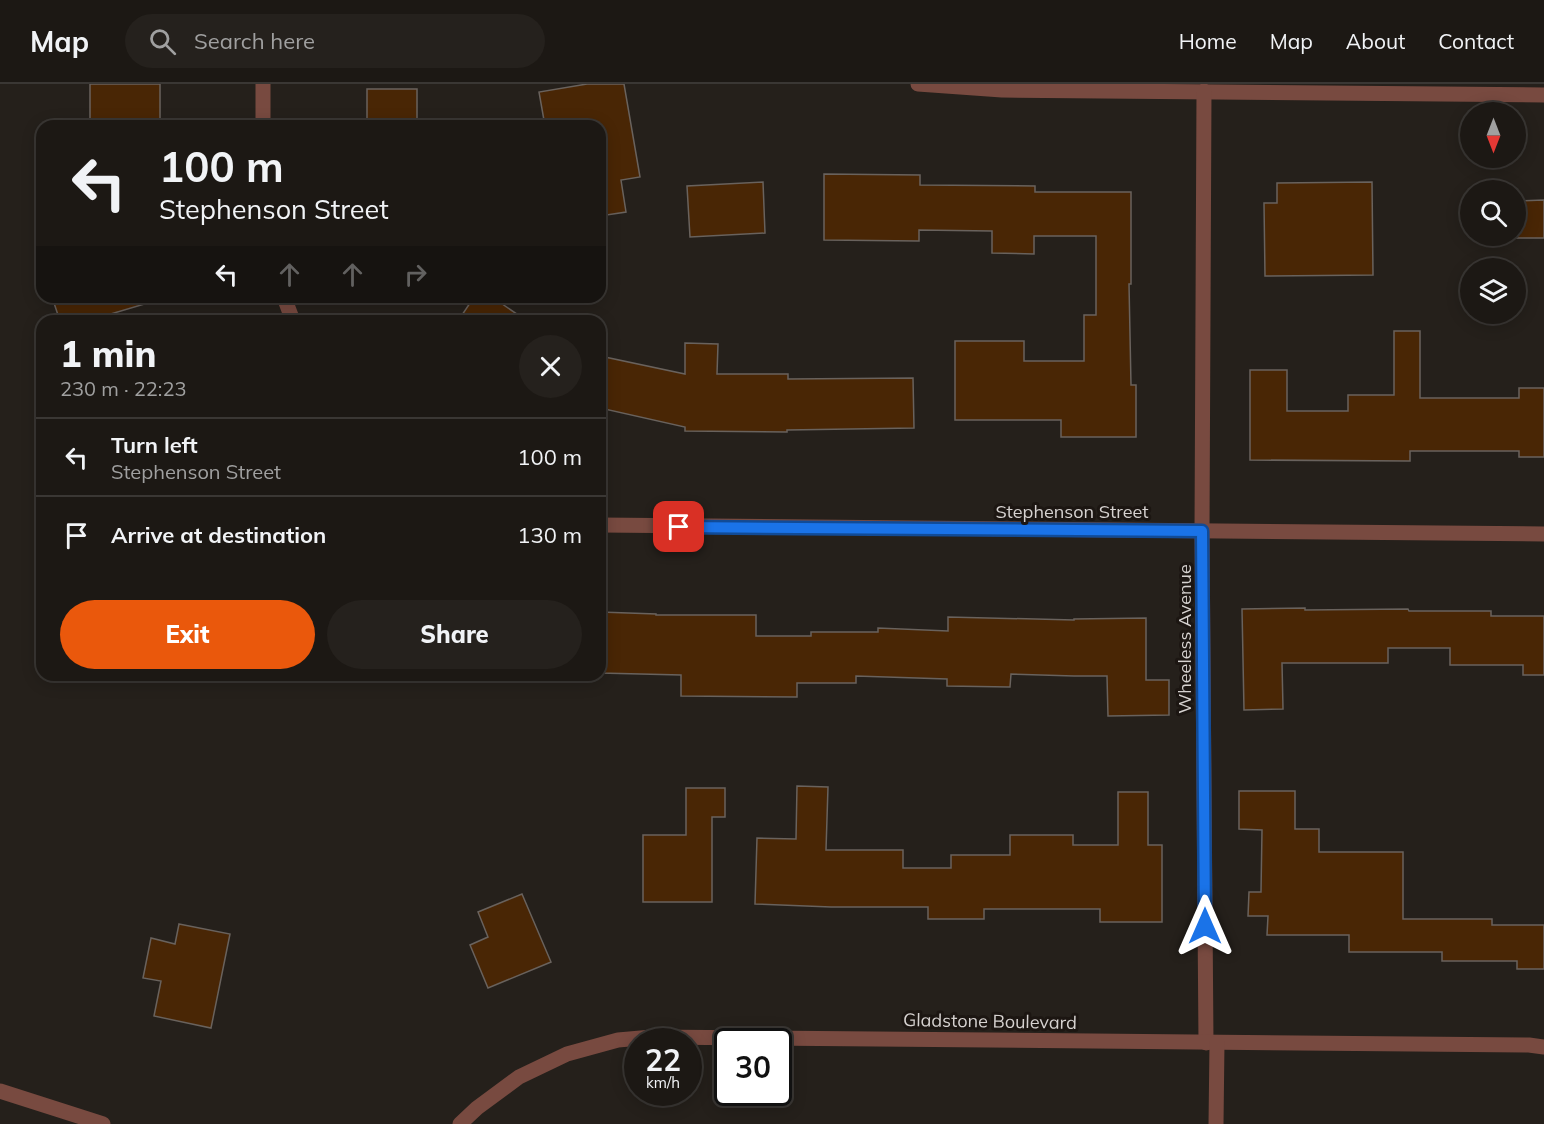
<!DOCTYPE html>
<html lang="en">
<head>
<meta charset="utf-8">
<style>
	:root { --surface:#1c1814; --page:#25211d; --text:#f1f3f6; --muted:#a0a0a0; --line:#3a3734; --accent:#ea580c }
	body { margin:0; font-family:Mulish,sans-serif; background:var(--page); color:var(--text); height:100vh; display:flex; flex-direction:column; font-size:22px; white-space:nowrap }
	* { box-sizing:border-box; margin:0 }
	p { font-size:20px; color:var(--muted) }
	.icon { flex:none; width:33px; height:33px; fill:none; stroke:currentColor; stroke-width:2; stroke-linecap:round; stroke-linejoin:round }
	.map { position:relative; flex:1; overflow:hidden }
	.drawer { position:absolute; left:36px; top:231px; width:570px; height:366px; display:flex; flex-direction:column; background:var(--surface); border-radius:18px; box-shadow:0 3px 15px #0003,0 0 0 2px var(--line) }
	.drawer>* { flex:none }
	.banner { position:absolute; left:36px; top:36px; width:570px; height:183px; border-radius:18px; box-shadow:0 3px 15px #0003,0 0 0 2px var(--line); background:#1c1814; color:var(--text); overflow:hidden }
	.needle { width:39px; rotate:180deg }
	.fabs { position:absolute; left:1460px; top:18px; display:grid; gap:12px }
	.fabs a { display:grid; place-items:center; width:66px; height:66px; border-radius:50%; background:var(--surface); box-shadow:0 3px 15px #0003,0 0 0 2px var(--line); font-size:30px }
	.speed { position:absolute; left:624px; top:944px; display:flex; gap:12px; font-size:30px; font-weight:700; text-align:center }
	.speed>* { display:grid; place-content:center; width:78px; height:78px; border-radius:50%; background:var(--surface); box-shadow:0 3px 15px #0003,0 0 0 2px var(--line); line-height:1 }
	.speed small { font-size:15px; font-weight:400 }
	.speed .limit { border:3px solid #111; border-radius:9px; background:#fff; color:#111 }
	.pin { position:absolute; display:grid; place-items:center; width:51px; height:51px; color:#fff; margin:-26px; border-radius:12px; box-shadow:0 3px 9px #0006 }
	.me { position:absolute; width:66px; margin:-33px; rotate:0deg; stroke-linejoin:round; filter:drop-shadow(0 0 4px #0008) }
	.turn { display:flex; align-items:center; gap:21px; height:126px; padding:0 24px; font-size:27px }
	.turn .icon { width:78px; height:78px; stroke-width:2.5 }
	.turn b { display:block; font-size:42px; line-height:51px }
	.lanes { display:flex; align-items:center; height:57px; padding:0 24px; background:#0003; justify-content:center; gap:30px; direction:ltr }
	.lanes .off { opacity:.35 }
	.round { display:grid; place-items:center; flex:none; width:63px; height:63px; border-radius:32px; background:var(--page) }
	.summary { display:flex; align-items:center; justify-content:space-between; height:102px; padding:0 24px }
	h1 { font-size:36px; font-weight:800; line-height:45px }
	.button { display:flex; gap:12px; margin-top:auto; padding:12px 24px }
	.button a { flex:1; height:69px; border-radius:36px; background:var(--accent); color:#fff; font-size:24px; font-weight:800; line-height:69px; text-align:center }
	.button a+a { background:var(--page); color:var(--text) }
	ul { padding:0; list-style:none }
	li { display:flex; align-items:center; gap:18px; height:78px; padding:0 24px; border-top:2px solid var(--line) }
	li div { flex:1 }
	li b { display:block; font-size:22px }
	li em { font-style:normal }
	header { display:flex; align-items:center; gap:36px; box-sizing:border-box; height:84px; padding:0 30px; background:var(--surface); border-bottom:2px solid var(--line) }
	header strong { font-size:28px }
	nav { display:flex; gap:33px; margin-inline-start:auto; font-size:21px }
	.search { width:420px; height:54px; background:var(--page); display:flex; align-items:center; gap:15px; box-sizing:border-box; padding:0 21px; border-radius:33px; color:var(--muted); font-size:22px }
	.map>svg:first-child { display:block }
	.building { fill:#492605; stroke:#69625d; stroke-width:1.5 }
	.lines { fill:none; stroke-linecap:round; stroke-linejoin:round }
	.street { stroke:#784a40; stroke-width:15 }
	.route-casing { stroke:#114b97; stroke-width:15 }
	.route { stroke:#1a73e8; stroke-width:10 }
	.labels { text-anchor:middle; dominant-baseline:central; stroke-width:6; stroke-linejoin:round; paint-order:stroke }
	.street-label { font-size:18px; fill:#d6d2d0; stroke:#1c1612 }
</style>
</head>
<body>
<header>
<strong>Map</strong>
<div class="search"><svg class="icon" aria-label="search" viewBox="0 0 24 24"><circle cx="10" cy="10" r="6"/><path d="M15 15l6 6"/></svg>Search here</div>
<nav><a>Home</a><a>Map</a><a>About</a><a>Contact</a></nav>
</header>
<div class="map">
<svg width="1544" height="1040" viewBox="0 0 1544 1040">
	<rect width="100%" height="100%" fill="#25201b"/>
	<g class="building">
		<rect x="90" y="0" width="70" height="42"/>
		<polygon points="587,0 624,0 640,93 621,96 626,128 600,132 600,42 545,42 539,8"/>
		<rect x="367" y="5" width="50" height="37"/>
		<polygon points="824,90 920,91 920,101 1035,102 1035,108 1131,108 1131,200 1129,200 1131,301 1136,301 1136,353 1061,353 1061,336 955,336 955,257 1024,257 1024,277 1084,277 1084,231 1096,231 1096,152 1034,152 1034,170 992,169 992,147 919,146 919,157 824,156"/>
		<polygon points="763,98 765,149 690,153 687,102"/>
		<polygon points="1372,98 1373,191 1265,192 1264,119 1277,119 1277,99"/>
		<polygon points="1544,116 1544,154 1515,154 1515,117"/>
		<polygon points="52,213 147,213 148,219 87,237 60,237"/>
		<polygon points="474,213 492,213 527,237 458,237"/>
		<polygon points="1394,247 1420,247 1420,314 1519,314 1519,304 1544,304 1544,373 1519,373 1519,367 1410,367 1410,377 1250,376 1250,286 1287,286 1287,327 1348,327 1348,311 1394,311"/>
		<polygon points="685,259 718,260 717,290 788,290 788,295 913,294 914,344 787,346 787,348 685,347 685,343 600,324 600,272 685,290"/>
		<polygon points="1305,524 1305,526 1408,525 1409,527 1491,527 1491,532 1544,532 1544,591 1523,591 1523,581 1450,581 1450,564 1388,564 1388,579 1282,579 1283,625 1244,626 1242,525"/>
		<polygon points="600,528 656,530 656,531 756,531 756,552 811,552 811,548 878,548 878,544 948,547 948,533 1074,536 1074,535 1146,534 1146,596 1169,596 1169,631 1108,632 1107,592 1074,592 1011,590 1010,603 947,602 947,595 856,592 856,599 797,599 797,613 681,612 681,591 600,589"/>
		<polygon points="797,702 828,703 826,766 903,766 903,784 951,784 951,771 1010,771 1010,751 1073,751 1073,761 1118,761 1118,708 1148,708 1148,761 1162,761 1162,838 1100,838 1100,825 984,825 984,835 928,835 928,823 831,823 755,820 757,754 796,755"/>
		<polygon points="686,704 725,704 725,733 712,733 712,818 643,818 643,751 686,751"/>
		<polygon points="1239,707 1295,707 1295,745 1319,745 1319,768 1403,768 1403,835 1492,835 1492,841 1544,841 1544,885 1517,885 1517,877 1442,877 1442,868 1349,868 1349,851 1267,851 1268,832 1248,832 1249,808 1261,808 1262,746 1239,745"/>
		<polygon points="522,810 551,878 488,904 470,861 488,853 478,828"/>
		<polygon points="179,840 230,850 211,944 154,932 161,897 143,894 151,854 175,860"/>
	</g>
	<g class="lines">
		<g class="street">
			<polyline points="918,0 1002,6 1544,11"/>
			<polyline points="1204,7 1202,447 1206,959"/>
			<polyline points="263,42 263,0"/>
			<polyline points="284,213 293,237"/>
			<polyline points="600,441 1544,450"/>
			<polyline points="0,1007 103,1040"/>
			<polyline points="460,1040 477,1024 519,993 567,970 618,956 652,953 1529,961 1544,963"/>
			<polyline points="1216,1040 1217,959"/>
		</g>
	</g>
	<g class="lines">
		<defs>
			<polyline id="route" points="679,443 1202,447 1205,842"/>
		</defs>
		<use href="#route" class="route-casing"/>
		<use href="#route" class="route"/>
	</g>
	<g class="labels">
		<g class="street-label">
			<text x="1072" y="427">Stephenson Street</text>
			<text transform="translate(1184 555) rotate(-90)">Wheeless Avenue</text>
			<text transform="translate(990 937) rotate(1)">Gladstone Boulevard</text>
		</g>
	</g>
</svg>
<div class="fabs">
<a><svg class="needle" viewBox="-14 -14 28 28"><path d="M0-13l5 13h-10z" fill="#e53935"/><path d="M0 13l5-13h-10z" fill="#a0a0a0"/></svg></a>
<a><svg class="icon" aria-label="search" viewBox="0 0 24 24"><circle cx="10" cy="10" r="6"/><path d="M15 15l6 6"/></svg></a>
<a><svg class="icon" aria-label="layers" viewBox="0 0 24 24"><path d="M12 4l9 5-9 5-9-5zM3 14l9 5 9-5"/></svg></a>
</div>
<div class="speed"><div>22<small>km/h</small></div><div class="limit">30</div></div>
<div class="pin" style="left:679px;top:443px;background:#d93025"><svg class="icon" aria-label="arrive" viewBox="0 0 24 24"><path d="M6 21V4h12l-3 4 3 4H6"/></svg></div>
<svg class="me" style="left:1205px;top:842px" viewBox="-20 -20 40 40"><path d="M0-17L14 15 0 8-14 15z" fill="#1a73e8" stroke="#fff" stroke-width="4"/></svg>
<div class="banner">
<div class="turn"><svg class="icon" aria-label="left" viewBox="0 0 24 24"><path d="M17 20v-9H6M10 6l-5 5 5 5"/></svg><div><b>100 m</b>Stephenson Street</div></div>
<div class="lanes"><svg class="icon" aria-label="left" viewBox="0 0 24 24"><path d="M17 20v-9H6M10 6l-5 5 5 5"/></svg><svg class="icon off" aria-label="ahead" viewBox="0 0 24 24"><path d="M12 20V5M6 11l6-6 6 6"/></svg><svg class="icon off" aria-label="ahead" viewBox="0 0 24 24"><path d="M12 20V5M6 11l6-6 6 6"/></svg><svg class="icon off" aria-label="right" viewBox="0 0 24 24"><path d="M7 20v-9h11M14 6l5 5-5 5"/></svg></div>
</div>
<section class="drawer">
<div class="summary"><div><h1>1 min</h1><p>230 m · 22:23</p></div><a class="round"><svg class="icon" aria-label="close" viewBox="0 0 24 24"><path d="M6 6l12 12M18 6L6 18"/></svg></a></div>
<ul>
<li><svg class="icon" aria-label="left" viewBox="0 0 24 24"><path d="M17 20v-9H6M10 6l-5 5 5 5"/></svg><div><b>Turn left</b><p>Stephenson Street</p></div><em>100 m</em></li>
<li><svg class="icon" aria-label="arrive" viewBox="0 0 24 24"><path d="M6 21V4h12l-3 4 3 4H6"/></svg><div><b>Arrive at destination</b></div><em>130 m</em></li>
</ul>
<div class="button"><a>Exit</a><a>Share</a></div>
</section>
</div>
</body>
</html>
